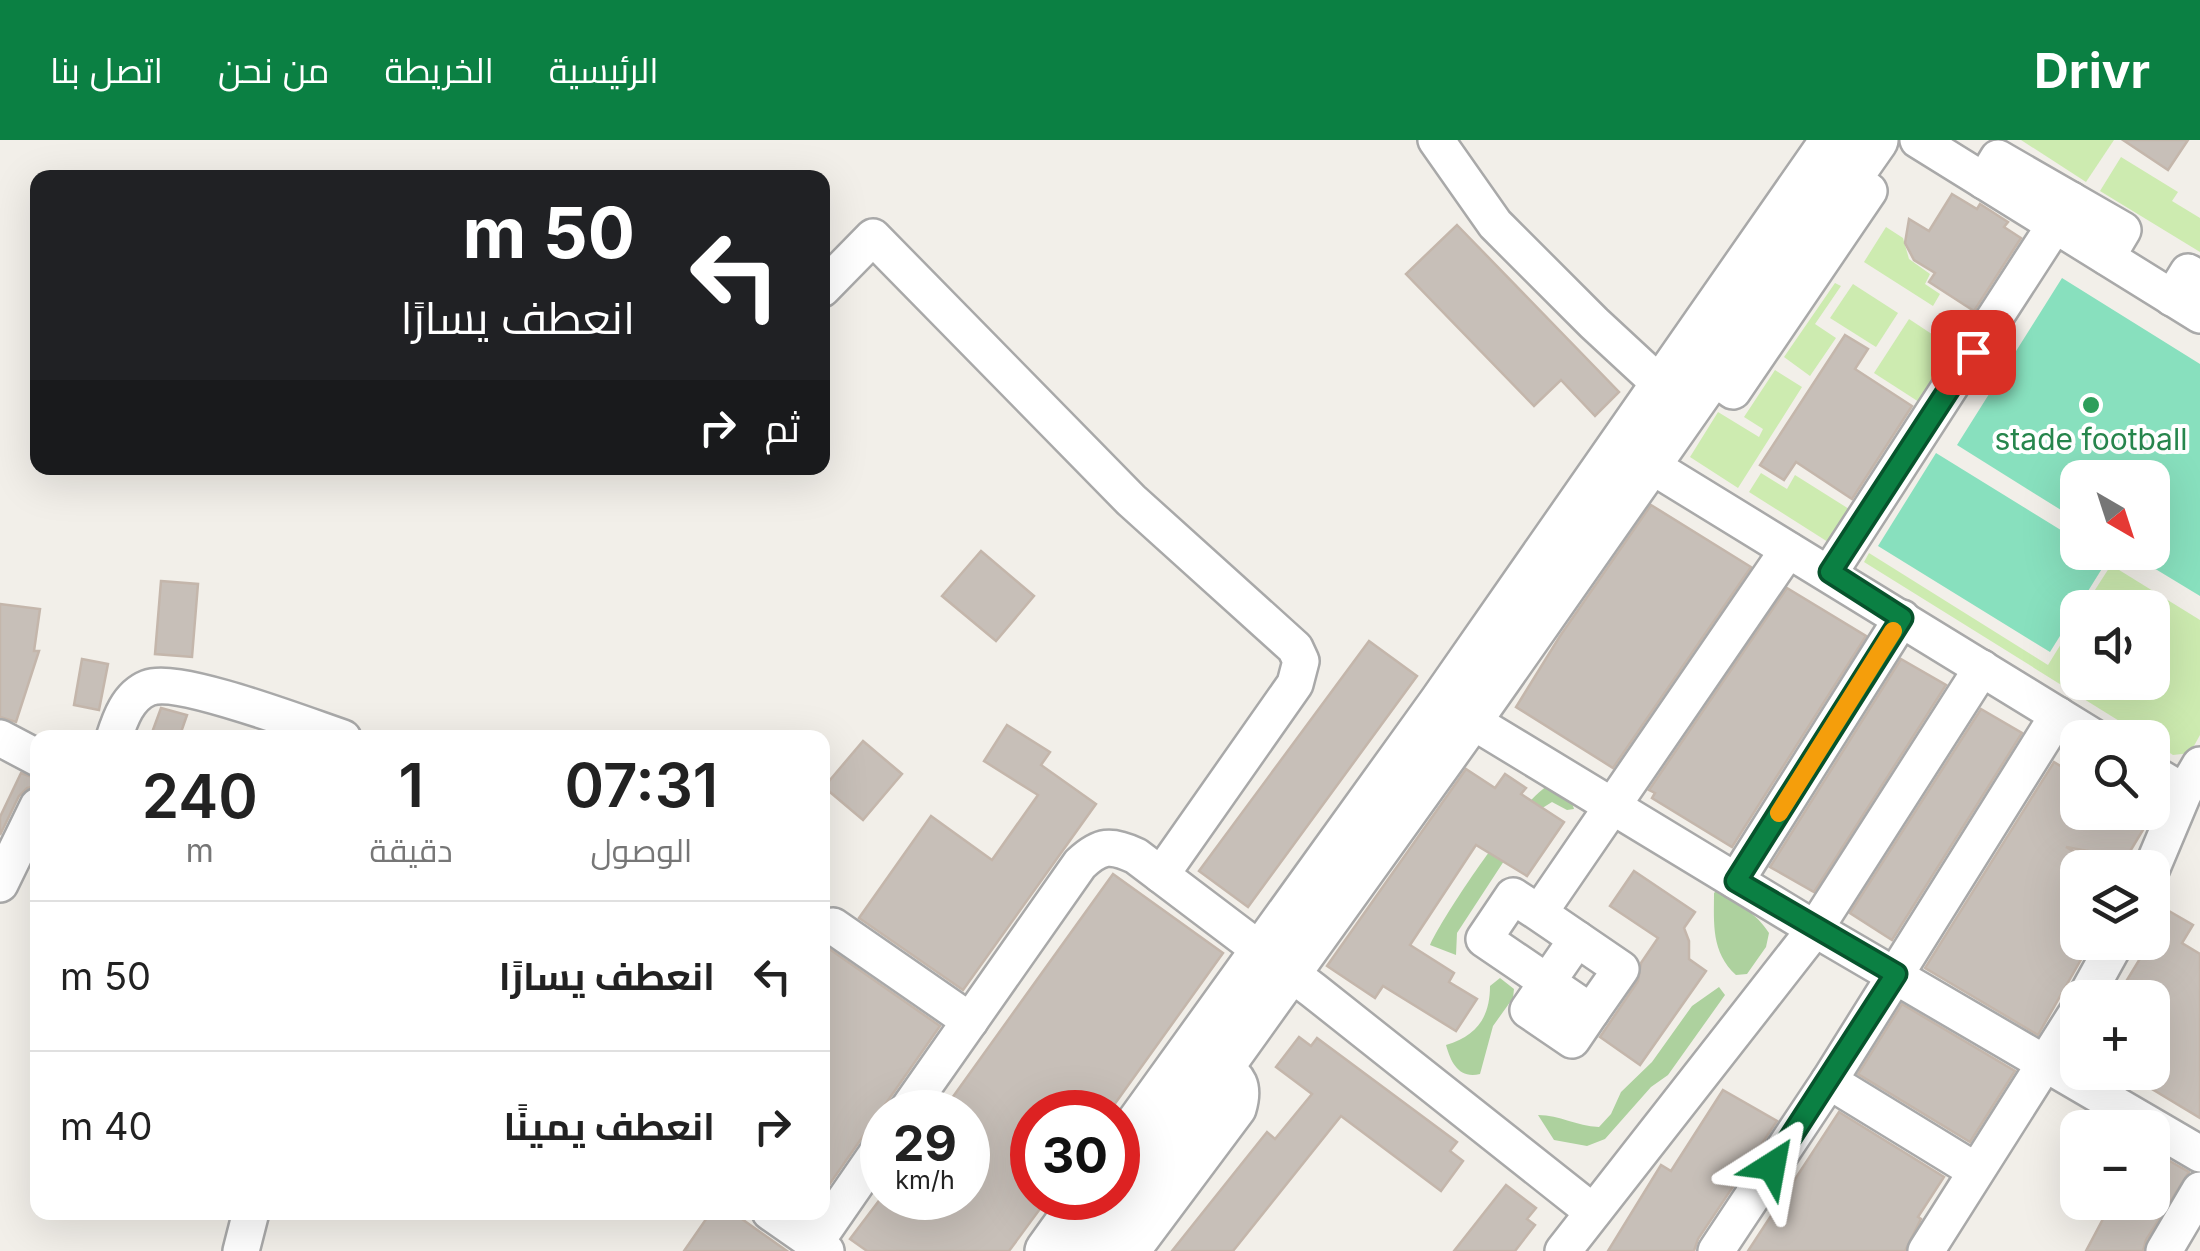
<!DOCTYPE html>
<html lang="ar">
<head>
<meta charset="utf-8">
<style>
	:root { --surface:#fff; --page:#f6f6f6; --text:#222; --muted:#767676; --line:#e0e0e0; --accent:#0b8043 }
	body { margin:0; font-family:Inter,Cairo,sans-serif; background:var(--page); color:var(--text); direction:rtl; height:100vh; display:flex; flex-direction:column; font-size:38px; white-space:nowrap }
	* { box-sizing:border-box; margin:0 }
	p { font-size:32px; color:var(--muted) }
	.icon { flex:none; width:55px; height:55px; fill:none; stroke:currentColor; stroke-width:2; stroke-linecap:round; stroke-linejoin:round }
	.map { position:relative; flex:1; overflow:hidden; direction:ltr }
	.panel { position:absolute; left:30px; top:590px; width:800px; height:490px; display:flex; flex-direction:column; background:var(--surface); border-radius:20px; box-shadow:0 10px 40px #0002; direction:rtl }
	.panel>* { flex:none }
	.guide { position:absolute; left:30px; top:30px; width:800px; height:305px; border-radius:20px; box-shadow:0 10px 40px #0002; direction:rtl; background:#202124; color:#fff; overflow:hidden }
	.needle { width:65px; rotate:141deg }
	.fabs { position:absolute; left:2060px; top:320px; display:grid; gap:20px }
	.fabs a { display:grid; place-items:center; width:110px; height:110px; border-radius:20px; background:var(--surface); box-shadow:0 10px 40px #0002; font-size:50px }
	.speed { position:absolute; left:860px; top:950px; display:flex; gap:20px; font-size:50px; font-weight:700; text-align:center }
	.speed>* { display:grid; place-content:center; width:130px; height:130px; border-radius:50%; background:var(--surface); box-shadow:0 10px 40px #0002; line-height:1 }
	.speed small { font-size:25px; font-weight:400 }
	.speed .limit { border:15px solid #d22; background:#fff; color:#111 }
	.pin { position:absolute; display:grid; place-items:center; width:85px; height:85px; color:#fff; margin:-42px; border-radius:20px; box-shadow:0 5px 15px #0006 }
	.me { position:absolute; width:110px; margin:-55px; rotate:34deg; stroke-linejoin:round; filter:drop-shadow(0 0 8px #0008) }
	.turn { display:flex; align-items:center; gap:35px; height:210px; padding:0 30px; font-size:45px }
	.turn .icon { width:130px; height:130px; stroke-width:2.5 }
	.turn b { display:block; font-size:70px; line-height:85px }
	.then { display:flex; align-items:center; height:95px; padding:0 30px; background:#0003; gap:20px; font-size:38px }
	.eta { display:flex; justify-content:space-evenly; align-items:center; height:170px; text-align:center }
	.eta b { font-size:60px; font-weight:600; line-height:70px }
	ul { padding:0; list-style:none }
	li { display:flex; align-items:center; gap:30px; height:150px; padding:0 30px; border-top:2px solid var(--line) }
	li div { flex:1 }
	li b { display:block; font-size:38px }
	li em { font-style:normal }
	header { display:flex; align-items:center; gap:60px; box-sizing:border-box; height:140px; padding:0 50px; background:var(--accent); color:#fff }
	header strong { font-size:48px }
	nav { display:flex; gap:55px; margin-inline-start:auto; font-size:35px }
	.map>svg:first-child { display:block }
	.grass { fill:#cdebb0 }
	.forest { fill:#add19e }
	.pitch { fill:#88e0be }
	.building { fill:#c7bfb8; stroke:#c4b6ab; stroke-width:2.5 }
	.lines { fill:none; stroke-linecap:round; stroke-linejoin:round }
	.minor-casing { stroke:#a9a9a9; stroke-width:40 }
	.tertiary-casing { stroke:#a9a9a9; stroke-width:50 }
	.minor { stroke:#fff; stroke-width:35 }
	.tertiary { stroke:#fff; stroke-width:45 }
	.route-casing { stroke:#07532c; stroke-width:25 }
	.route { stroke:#0b8043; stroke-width:18 }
	.slow { stroke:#f59e0b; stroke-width:18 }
	.leisure-dot { fill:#2e9e5b; stroke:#fff; stroke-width:4 }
	.labels { text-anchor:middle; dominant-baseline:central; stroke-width:8; stroke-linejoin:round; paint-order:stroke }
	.leisure-label { font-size:30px; fill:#27864d; stroke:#fff }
</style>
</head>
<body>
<header>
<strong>Drivr</strong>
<nav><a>الرئيسية</a><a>الخريطة</a><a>من نحن</a><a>اتصل بنا</a></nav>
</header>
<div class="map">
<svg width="2200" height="1111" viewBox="0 0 2200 1111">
	<rect width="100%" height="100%" fill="#f2efe9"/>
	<g class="grass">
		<polygon points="2021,0 2114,0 2086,42"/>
		<polygon points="2121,17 2178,52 2172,61 2200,78 2200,112 2100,51"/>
		<polygon points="1886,87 1903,98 1909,119 1930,134 1925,144 1940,154 1933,166 1864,122"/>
		<polygon points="1835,143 1841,146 1815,184 1836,198 1810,236 1784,217"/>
		<polygon points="1853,144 1898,173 1876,207 1830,178"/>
		<polygon points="1909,179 1953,208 1919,262 1874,233"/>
		<polygon points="1775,230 1802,247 1738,348 1690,317 1718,272 1759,297 1763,289 1744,277"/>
		<polygon points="1761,333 1787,349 1795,335 1849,369 1828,402 1749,352"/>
		<polygon points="1869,413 2048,525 2077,478 2078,542 2152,542 2152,468 2084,467 2111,425 2200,480 2200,595 2190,613 2173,615 2153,602 2152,598 2145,597 1864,422"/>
	</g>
	<g class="forest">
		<path d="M1551,644L1569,654L1574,669L1567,670L1552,662L1536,672L1457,793L1456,815L1430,805C1443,775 1524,655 1551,644Z"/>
		<path d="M1720,747C1736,764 1756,772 1769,793L1766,807L1747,834L1736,835C1711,812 1714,784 1714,753Z"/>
		<path d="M1500,838L1514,849L1513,858L1493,886L1480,934C1459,939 1451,923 1446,905C1477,896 1490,877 1490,846Z"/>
		<path d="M1719,847L1725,855L1668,935L1651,947L1605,999L1587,1006L1554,1000L1538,975C1560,975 1576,986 1599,987L1611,974L1621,952L1652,922L1692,866Z"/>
	</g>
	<g class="pitch">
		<polygon points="2062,138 2200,224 2200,456 2129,413 2152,412 2152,338 2078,338 2077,380 1957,305"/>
		<polygon points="1936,313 2077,400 2078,412 2097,413 2108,419 2050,512 1878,406"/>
	</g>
	<g class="building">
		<polygon points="2123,0 2188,0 2168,30"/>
		<polygon points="1952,54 1977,69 1980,64 2008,82 2004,87 2021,98 1974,171 1929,142 1935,133 1914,120 1905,103 1909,79 1929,91"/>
		<polygon points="1457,85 1619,252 1595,276 1561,240 1534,266 1406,134"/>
		<polygon points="1845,195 1868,209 1855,229 1912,266 1852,359 1796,322 1784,340 1760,325"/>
		<polygon points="1651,365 1751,427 1613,628 1516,567 1560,496"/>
		<polygon points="981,411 1034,456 996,501 942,456"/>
		<polygon points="161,441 198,444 192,517 155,514"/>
		<polygon points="1787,448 1866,496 1732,707 1652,658 1655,653 1649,650"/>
		<polygon points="0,464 40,469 34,511 39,511 16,582 0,577"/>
		<polygon points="1369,501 1417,536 1248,767 1199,731"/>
		<polygon points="82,519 108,524 99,570 74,565"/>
		<polygon points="1901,519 1946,545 1814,752 1770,727"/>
		<polygon points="161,568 187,575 179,598 150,598"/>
		<polygon points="1981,569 2022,593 1892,800 1850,773"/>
		<polygon points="1007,585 1050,612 1041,625 1096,664 963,850 859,778 931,676 992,720 1038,655 984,621"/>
		<polygon points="863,601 902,634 863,680 824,647"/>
		<polygon points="2054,622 2078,637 2078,672 2136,672 2149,680 2126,718 2066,707 2078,714 2078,802 2091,802 2038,895 1925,828"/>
		<polygon points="1466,629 1495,648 1505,634 1526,648 1521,654 1564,682 1527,736 1476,705 1410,805 1454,833 1449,842 1477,859 1456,891 1383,846 1375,858 1327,826"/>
		<polygon points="21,633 38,639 38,645 27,648 19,656 0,695 0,677"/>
		<polygon points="1634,731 1695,772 1684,788 1689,801 1689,819 1706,831 1640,925 1600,897 1638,841 1641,823 1658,798 1610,766"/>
		<polygon points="1113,734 1223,813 1109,972 1032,972 1032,1058 1048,1058 1009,1111 867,1111 850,1099 881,1058 968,1058 968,972 942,972"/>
		<polygon points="2169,771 2193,785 2182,803 2200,814 2200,978 2152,949 2152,858 2116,858"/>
		<polygon points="828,808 940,886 822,1055 822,809"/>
		<polygon points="1902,864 2015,931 1970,1002 1858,934"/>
		<polygon points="1299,897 1311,906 1317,898 1457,1002 1450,1011 1463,1021 1441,1051 1341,976 1233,1111 1172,1111 1267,992 1275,999 1312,954 1276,927"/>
		<polygon points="1723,950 1777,981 1698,1099 1694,1111 1608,1111 1661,1025 1671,1031"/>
		<polygon points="1839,972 1944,1037 1918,1077 1921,1079 1905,1111 1748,1111"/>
		<polygon points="2152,1011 2189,1032 2146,1100 2143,1111 2086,1111 2112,1062 2152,1062"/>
		<polygon points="1506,1045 1536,1068 1527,1079 1535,1085 1515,1111 1454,1111"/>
		<polygon points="711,1072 732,1072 787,1111 684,1111"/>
	</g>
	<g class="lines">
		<defs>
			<g id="minor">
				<polyline points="1436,0 1495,84 1594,183 1662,246"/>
				<polyline points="1918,0 2200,175"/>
				<polyline points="1984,41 1998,18 2123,90 2107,117"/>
				<polyline points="822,149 873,97 1131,360 1295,508 1301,521 1295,544 1161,735"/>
				<polyline points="2172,158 2188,132 2200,139"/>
				<polyline points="1710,235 1733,251 1869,51 1848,39"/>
				<polyline points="1629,312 2095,598"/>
				<polyline points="1830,432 2071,60"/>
				<polyline points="1449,567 1815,789 2200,1014"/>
				<polyline points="0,598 38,618"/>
				<path d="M114,598C120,579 128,556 148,548C178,536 307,586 343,598"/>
				<polyline points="2152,633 2184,652"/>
				<polyline points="2152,728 2184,652 2200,625"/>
				<polyline points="1736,741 1902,478"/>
				<polyline points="0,744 38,666"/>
				<polyline points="1539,773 1621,829 1591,872 1484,799 1513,756 1539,773 1788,410"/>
				<polyline points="822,788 833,786 970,881"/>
				<polyline points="1577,799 1528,870 1572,900 1591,872"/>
				<polyline points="2085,858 2116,802"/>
				<polyline points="1829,941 1976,1031"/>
				<path d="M906,972L1080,724C1100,705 1111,704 1136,716L1313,850L1593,1072"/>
				<polyline points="770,1072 826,1111"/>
				<polyline points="815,1103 882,1006"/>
				<polyline points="241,1111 251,1072"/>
				<path d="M1132,1111L1238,969C1245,946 1239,937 1220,925"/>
				<polyline points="1563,1111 1815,789 1982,528"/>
				<polyline points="1716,1111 1829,941 2058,575"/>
				<polyline points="1926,1111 2078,871"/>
				<polyline points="2164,1111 2200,1050"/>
			</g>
			<g id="tertiary">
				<polyline points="1118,1013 1442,563 1834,0"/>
				<polyline points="1048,1111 1086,1058"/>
				<polyline points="1088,1111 1469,580 1875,0"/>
			</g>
		</defs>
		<use href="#minor" class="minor-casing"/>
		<use href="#tertiary" class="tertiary-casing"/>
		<use href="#minor" class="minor"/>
		<use href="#tertiary" class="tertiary"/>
	</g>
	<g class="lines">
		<defs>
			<polyline id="route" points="1772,1026 1896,834 1736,741 1902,478 1830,432 1973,212"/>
		</defs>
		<use href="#route" class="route-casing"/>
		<use href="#route" class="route"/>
		<polyline class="slow" points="1779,673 1893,491"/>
	</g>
	<circle class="leisure-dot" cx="2091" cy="265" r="10"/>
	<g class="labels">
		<g class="leisure-label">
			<text x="2091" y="299">stade football</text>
		</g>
	</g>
</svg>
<div class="fabs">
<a><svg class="needle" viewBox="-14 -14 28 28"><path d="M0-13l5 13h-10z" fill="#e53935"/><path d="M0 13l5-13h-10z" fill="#767676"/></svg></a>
<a><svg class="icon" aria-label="sound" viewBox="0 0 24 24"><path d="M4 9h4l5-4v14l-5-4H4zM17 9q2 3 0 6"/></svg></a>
<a><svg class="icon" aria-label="search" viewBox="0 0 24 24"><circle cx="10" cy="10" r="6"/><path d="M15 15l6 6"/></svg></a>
<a><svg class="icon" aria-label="layers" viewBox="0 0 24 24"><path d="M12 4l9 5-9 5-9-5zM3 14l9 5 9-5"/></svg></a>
<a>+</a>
<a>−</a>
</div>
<div class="speed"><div>29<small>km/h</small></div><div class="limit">30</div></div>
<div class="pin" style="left:1973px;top:212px;background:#d93025"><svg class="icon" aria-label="arrive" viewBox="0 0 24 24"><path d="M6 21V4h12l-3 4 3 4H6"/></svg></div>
<svg class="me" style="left:1772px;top:1026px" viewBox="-20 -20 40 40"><path d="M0-17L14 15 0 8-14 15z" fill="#0b8043" stroke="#fff" stroke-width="4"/></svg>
<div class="guide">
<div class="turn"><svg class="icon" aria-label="left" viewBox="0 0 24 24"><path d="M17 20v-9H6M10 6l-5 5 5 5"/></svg><div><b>50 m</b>انعطف يسارًا</div></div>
<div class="then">ثم<svg class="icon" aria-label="right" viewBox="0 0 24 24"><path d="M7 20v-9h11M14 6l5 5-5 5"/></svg></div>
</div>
<section class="panel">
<div class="eta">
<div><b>07:31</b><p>الوصول</p></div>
<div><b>1</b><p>دقيقة</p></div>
<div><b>240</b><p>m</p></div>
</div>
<ul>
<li><svg class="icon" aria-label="left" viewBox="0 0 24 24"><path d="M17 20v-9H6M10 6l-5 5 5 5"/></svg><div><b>انعطف يسارًا</b></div><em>50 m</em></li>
<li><svg class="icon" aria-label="right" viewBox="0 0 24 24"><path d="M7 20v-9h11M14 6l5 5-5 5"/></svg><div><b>انعطف يمينًا</b></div><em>40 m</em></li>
</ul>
</section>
</div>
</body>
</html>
